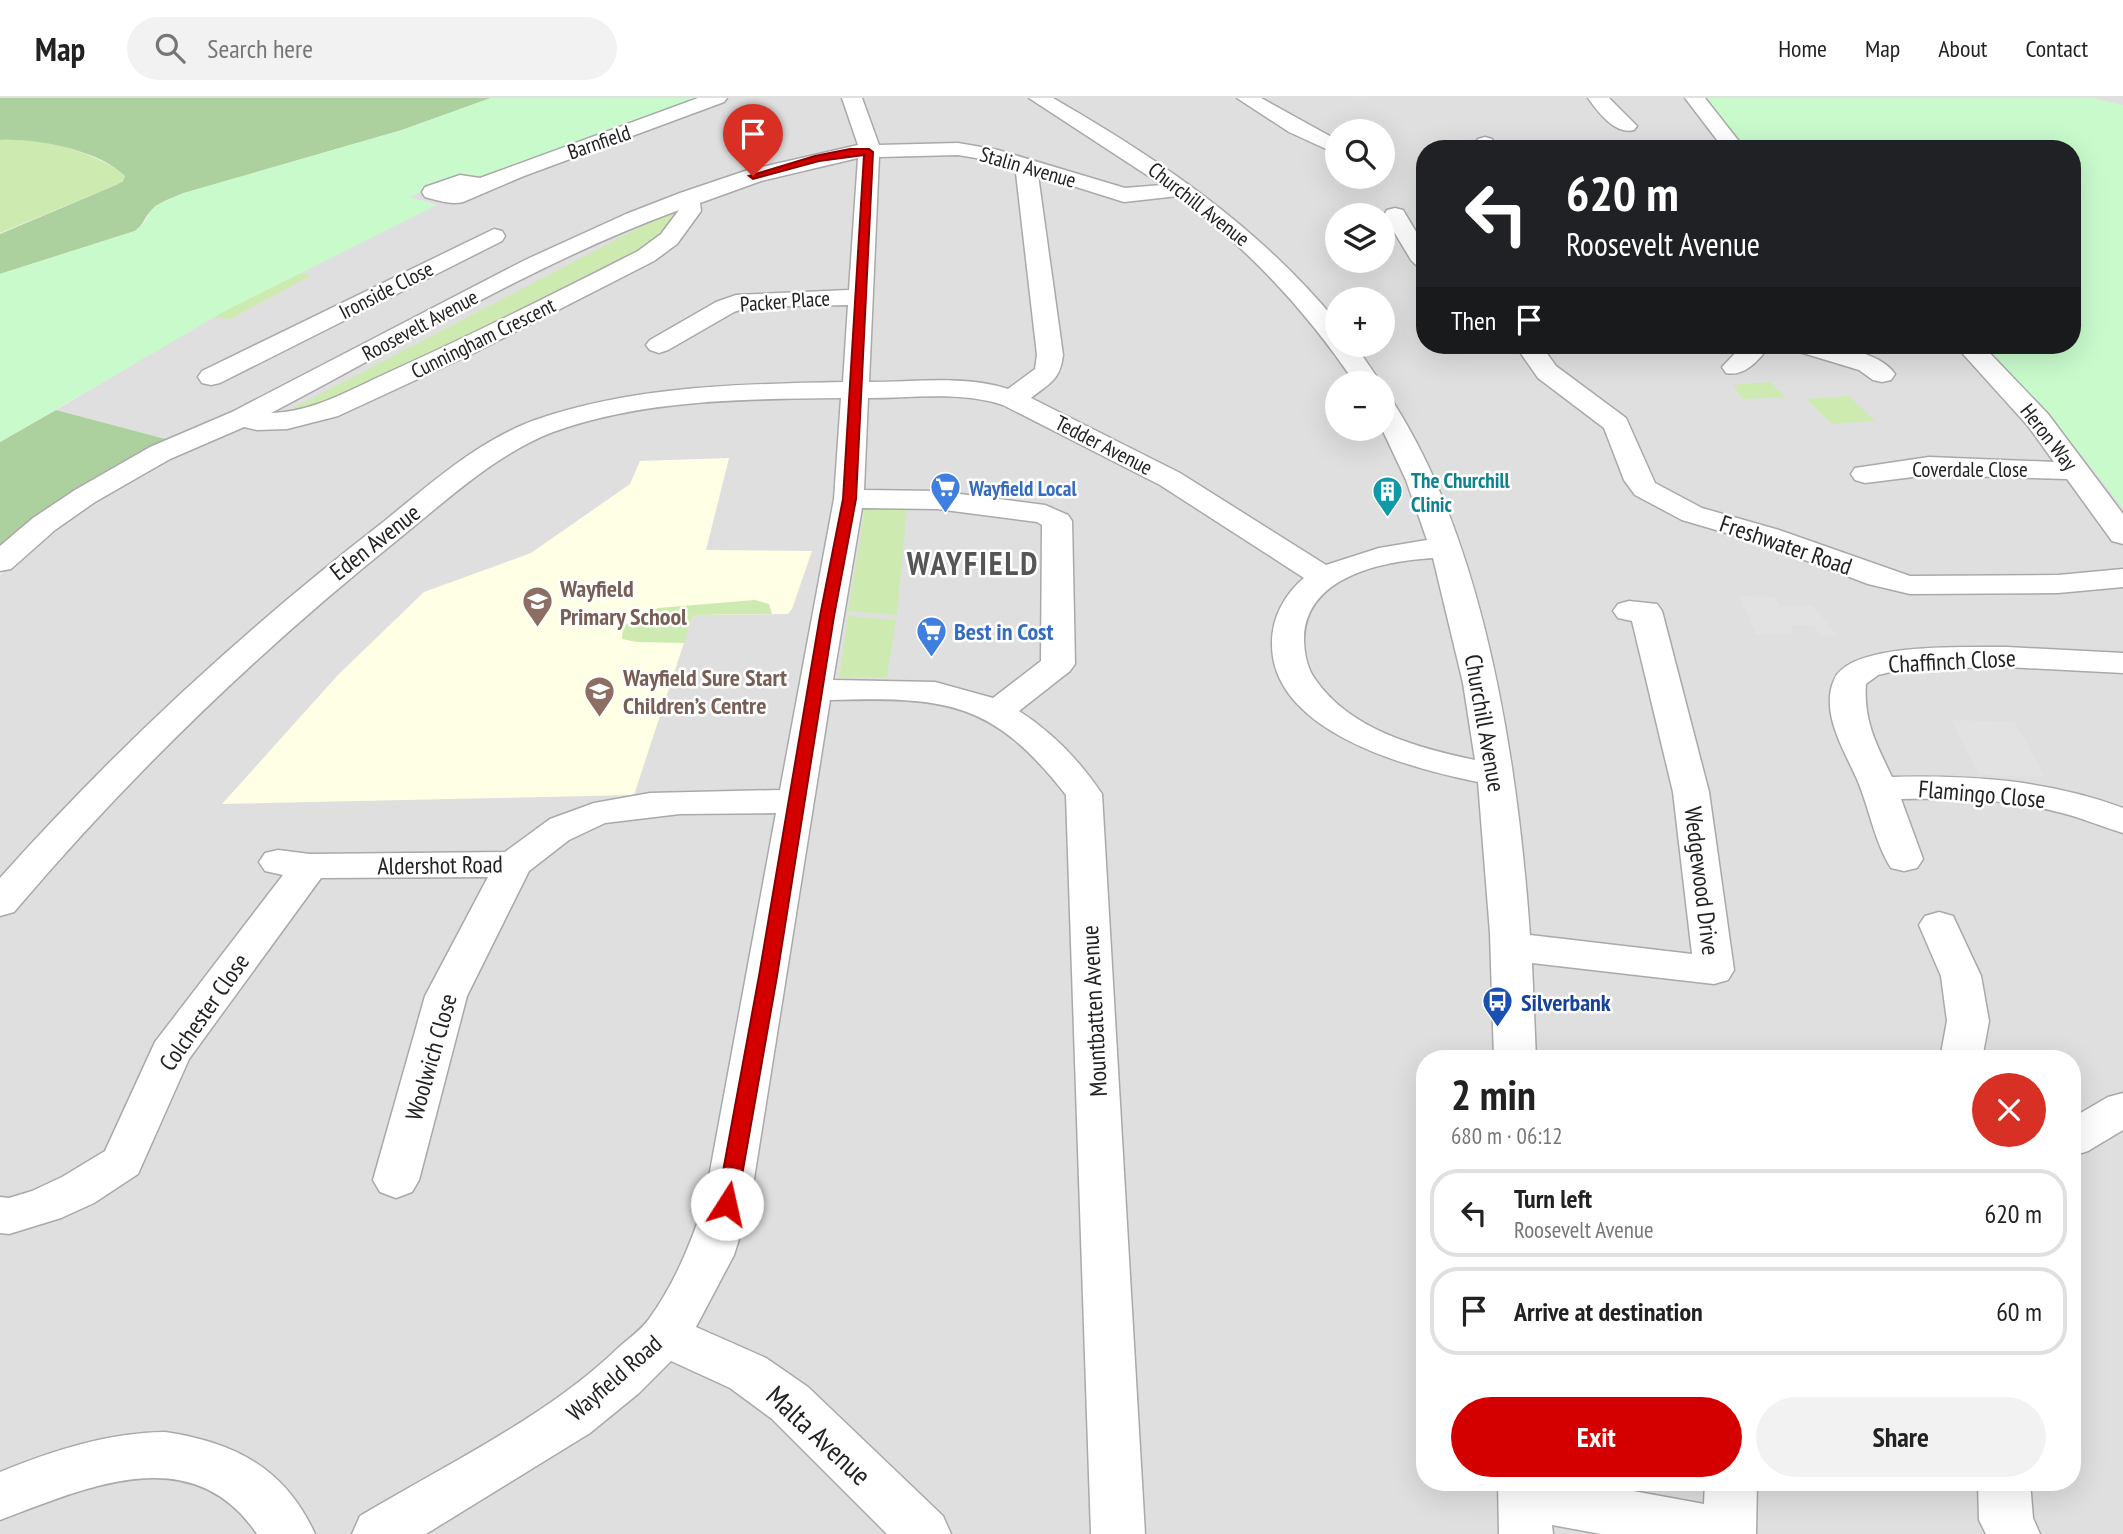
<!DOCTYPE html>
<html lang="en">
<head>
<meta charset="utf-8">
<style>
	:root { --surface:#fff; --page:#f2f2f2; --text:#222; --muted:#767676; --line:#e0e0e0; --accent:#d40000 }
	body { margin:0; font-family:"PT Sans Narrow",sans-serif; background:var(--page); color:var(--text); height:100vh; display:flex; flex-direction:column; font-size:26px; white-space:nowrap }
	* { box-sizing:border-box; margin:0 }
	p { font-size:23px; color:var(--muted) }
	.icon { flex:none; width:38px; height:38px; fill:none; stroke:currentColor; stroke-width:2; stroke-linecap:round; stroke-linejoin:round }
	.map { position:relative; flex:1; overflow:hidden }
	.drawer { position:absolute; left:1416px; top:952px; width:665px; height:441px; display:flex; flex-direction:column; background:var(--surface); border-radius:28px; box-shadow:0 7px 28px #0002 }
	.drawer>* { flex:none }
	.banner { position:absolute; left:1416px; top:42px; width:665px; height:214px; border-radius:28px; box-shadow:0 7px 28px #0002; background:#202124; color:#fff; overflow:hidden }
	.tools { position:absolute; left:1325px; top:21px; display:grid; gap:14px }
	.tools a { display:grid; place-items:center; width:70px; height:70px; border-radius:50%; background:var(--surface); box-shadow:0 7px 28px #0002; font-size:35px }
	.pin { position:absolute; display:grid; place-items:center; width:60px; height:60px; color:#fff; margin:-72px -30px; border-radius:50% 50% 50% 0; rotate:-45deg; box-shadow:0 0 7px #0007 }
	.pin .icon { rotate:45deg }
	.me { position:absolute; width:77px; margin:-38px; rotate:10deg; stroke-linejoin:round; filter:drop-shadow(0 0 5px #0008) }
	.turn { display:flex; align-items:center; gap:24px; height:147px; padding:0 35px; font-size:32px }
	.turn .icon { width:91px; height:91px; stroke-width:2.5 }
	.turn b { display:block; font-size:49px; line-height:60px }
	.then { display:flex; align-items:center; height:66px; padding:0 35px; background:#0003; gap:14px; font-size:26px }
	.round { display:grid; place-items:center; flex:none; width:74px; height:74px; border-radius:37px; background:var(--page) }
	.headline { display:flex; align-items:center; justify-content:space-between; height:119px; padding:0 35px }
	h1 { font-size:42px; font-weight:600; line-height:52px }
	.cta { display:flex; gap:14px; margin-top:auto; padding:14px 35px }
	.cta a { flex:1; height:80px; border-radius:42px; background:var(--accent); color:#fff; font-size:28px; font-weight:600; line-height:80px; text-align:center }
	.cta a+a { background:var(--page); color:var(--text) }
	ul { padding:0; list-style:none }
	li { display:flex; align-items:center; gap:21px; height:88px; margin:0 14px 10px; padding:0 21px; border:4px solid var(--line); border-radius:28px }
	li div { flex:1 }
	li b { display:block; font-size:26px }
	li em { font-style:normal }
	header { display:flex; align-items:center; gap:42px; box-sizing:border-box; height:98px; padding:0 35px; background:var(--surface); border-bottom:2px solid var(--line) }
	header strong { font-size:33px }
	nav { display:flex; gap:38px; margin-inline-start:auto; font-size:24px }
	.search { width:490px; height:63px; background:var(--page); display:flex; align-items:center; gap:18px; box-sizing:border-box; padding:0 24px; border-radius:38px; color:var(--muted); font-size:26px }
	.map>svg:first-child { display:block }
	.residential { fill:#e0dfdf; fill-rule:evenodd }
	.education { fill:#ffffe5 }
	.grass { fill:#cdebb0 }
	.forest { fill:#add19e }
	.park { fill:#c8facc }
	.parking { fill:#e2e2e2 }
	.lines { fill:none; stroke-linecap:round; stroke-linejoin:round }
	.minor-casing { stroke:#a9a9a9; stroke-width:3 }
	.minor { fill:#fff; fill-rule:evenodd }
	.route { fill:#d40000; stroke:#8a0000; stroke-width:2 }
	.labels { text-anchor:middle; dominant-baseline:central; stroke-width:5; stroke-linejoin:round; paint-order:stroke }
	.far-street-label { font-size:21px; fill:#222; stroke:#fff }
	.far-culture-label { font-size:21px; font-weight:bold; fill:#0d838f; stroke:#fff; text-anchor:start }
	.far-shop-label { font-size:21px; font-weight:bold; fill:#366cbe; stroke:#fff; text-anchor:start }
	.street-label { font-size:24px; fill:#222; stroke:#fff }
	.education-label { font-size:24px; font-weight:bold; fill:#785e54; stroke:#fff; text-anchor:start }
	.shop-label { font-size:24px; font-weight:bold; fill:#366cbe; stroke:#fff; text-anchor:start }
	.transit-label { font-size:24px; font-weight:bold; fill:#164399; stroke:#fff; text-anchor:start }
	.near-street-label { font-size:28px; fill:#222; stroke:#fff }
	.district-label { font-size:32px; font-weight:bold; letter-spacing:2px; fill:#555; stroke:#fff }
</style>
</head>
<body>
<header>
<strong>Map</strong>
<div class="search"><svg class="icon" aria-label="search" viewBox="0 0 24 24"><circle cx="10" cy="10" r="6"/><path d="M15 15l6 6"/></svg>Search here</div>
<nav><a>Home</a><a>Map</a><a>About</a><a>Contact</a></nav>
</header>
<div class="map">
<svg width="2123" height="1436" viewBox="0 0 2123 1436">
	<rect width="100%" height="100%" fill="#f2efe9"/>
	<path class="residential" d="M694,0H2123V1436H0V477L76,413L173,343L56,312L229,209L435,106L407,99L458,78L498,77L500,71L677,9ZM1337,33H1382V79H1337ZM1424,51H2072V247H1424ZM1337,117H1382V163H1337ZM1337,201H1382V247H1337ZM1337,285H1382V331H1337ZM1424,961H2072V1384H1424Z"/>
	<polygon class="education" points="729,360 706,452 812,453 792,511 788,516 693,517 634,697 222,706 338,577 424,494 531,455 630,386 640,363"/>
	<g class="grass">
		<path d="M0,42C43,39 87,53 124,75L125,81L116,87L0,135Z"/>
		<polygon points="671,113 679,118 650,149 335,303 280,317"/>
		<polygon points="298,174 311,178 230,221 212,219"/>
		<polygon points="1770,284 1785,299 1743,301 1733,287"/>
		<polygon points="1849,298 1875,323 1832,326 1806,301"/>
		<polygon points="907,410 897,517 848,513 865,411"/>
		<polygon points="755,502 769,506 772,516 693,517 684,545 637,544 622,541 623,528 658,510"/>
		<polygon points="848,518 896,522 887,579 839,580"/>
	</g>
	<g class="forest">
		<path d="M0,0H491L402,32L184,95C172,100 157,104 149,115C143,122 143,127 135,133L0,176V136L116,87L123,83L125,78C99,52 36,40 0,42Z"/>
		<polygon points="56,312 173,343 0,454 0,344"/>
	</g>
	<g class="park">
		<polygon points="491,0 692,0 672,10 500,71 498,77 487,82 458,79 409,99 437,107 227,212 0,344 0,176 135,133 143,126 155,108 184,95 402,32"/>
		<polygon points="1704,0 2093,0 2123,7 2123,410 2077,351 1983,247 2072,247 2072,51 1748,51 1713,15"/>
	</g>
	<g class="parking">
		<polygon points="1740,498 1776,499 1780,508 1812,508 1838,538 1819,537 1815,528 1791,527 1794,536 1756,536"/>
		<polygon points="1951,622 2015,624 2045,679 1979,677"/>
	</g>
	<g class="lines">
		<defs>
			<g id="minor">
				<path d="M698,0H727L724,4L524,78L463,104C450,107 437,102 425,99L422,94L425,89L460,77L480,80Z"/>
				<path d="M842,0H862L879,47L958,45L998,52L1125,90L1162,87L1029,0H1053C1160,62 1257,127 1337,224V247H1355L1381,285H1355C1307,214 1249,151 1178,98L1124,104L1038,77L1063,257C1060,282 1050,285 1031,300L1180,375L1326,467L1379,450L1427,442L1406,382L1382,331V299L1392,301L1395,307C1487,453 1518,668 1530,837L1692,856L1673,694L1632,523L1618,520L1613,513L1618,506L1629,503L1657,506L1662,513L1709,694L1734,872L1728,882L1714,886L1532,865L1536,961H1494L1490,835L1478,684C1409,670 1271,634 1272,545C1272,519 1285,496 1304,480L1160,387L1003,307C961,293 912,300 868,300L864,392L937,393L1045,407L1068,417L1072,423L1075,566L1070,573L1019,613C1052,634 1080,663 1102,696L1145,1436H1091L1066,697C992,602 945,599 830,602L750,1106L734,1157L696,1229L766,1260L808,1289L943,1418L951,1436H887L772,1321L730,1290L671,1263L639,1295L590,1335L426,1436H352L360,1418C444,1368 548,1318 618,1250C628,1241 641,1232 649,1221C675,1185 690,1147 704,1106L776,715L680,716L605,725L569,742L529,773L467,898L419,1082L412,1094L396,1100L380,1094L373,1082L425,898L488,779L321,780L189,961L138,1076L94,1105L61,1120L9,1136L0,1135V1099L9,1100L32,1093L62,1079L105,1053L155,944L283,777L265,773L259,764L265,755L278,752L310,756L505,754L550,721L594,705L650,695L780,692L834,401L841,300C747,301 644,301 553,334C496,356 448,401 401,439C260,552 131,676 14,814L0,818V780C116,650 244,532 382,425C429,387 477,343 535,322C633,288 740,286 843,284L848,207L748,209L734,214L668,252L659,255L650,252L646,247L650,242L716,204L736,197L849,192L858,60L761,83L700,105L701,113L677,146L654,163L474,255L338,318L287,331L257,332L244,329L170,361L95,404L55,432L11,471L0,473V448L33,420L75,392L150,349L232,314L525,162L626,116L680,95L745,73L858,47ZM958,57L988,62L1019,71L1016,75L1037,257L1035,271L1008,291C965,277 914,284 869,284L879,59ZM679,112L661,136L638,153C555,195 472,237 387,275C350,292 313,314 271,315C405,245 537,164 679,112ZM862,410L937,411L1037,424L1042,427L1041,563L993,600L935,584L833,582ZM1433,460L1463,585L1475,662C1418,650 1350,632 1315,581C1307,570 1304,554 1304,540C1306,478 1383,463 1433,460Z"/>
				<polygon points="1237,0 1261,0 1337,42 1337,56 1289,34"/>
				<path d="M1588,0H1609L1637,28L1634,32C1615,37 1598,14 1588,0Z"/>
				<polygon points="1685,0 1705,0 1745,51 1724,51"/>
				<polygon points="1485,39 1492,41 1499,51 1478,51 1475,45 1478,41"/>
				<polygon points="1395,110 1403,112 1424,147 1424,169 1416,167 1411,162 1384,117 1387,112"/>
				<polygon points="494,131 502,133 505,138 502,143 220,285 211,287 202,285 198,279 202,273"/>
				<polygon points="1515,247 1541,247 1556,268 1626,320 1655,385 1702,410 1779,432 1910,478 2058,477 2123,471 2123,489 2058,495 1910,496 1868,486 1757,444 1682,422 1635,397 1624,382 1604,330 1538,280"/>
				<path d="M1743,247H1770C1759,262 1745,279 1726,275L1722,269Z"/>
				<path d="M1789,247C1819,246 1876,249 1895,276L1891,282L1882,284L1873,282L1859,272L1793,252Z"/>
				<polygon points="1955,247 1982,247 2048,316 2123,416 2123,446 2112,443 2067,381 1929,377 1865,385 1855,382 1851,376 1855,370 1929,359 2054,364 2028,328"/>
				<path d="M2007,549L2123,555V575L2007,569L1903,571L1878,577L1866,586C1863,622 1877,648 1892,679C1970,677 2049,682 2123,710V735C2102,729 2083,720 2062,715C2010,701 1954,700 1901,701L1923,761L1917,770L1904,773L1891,770C1874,743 1869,708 1856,679C1844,652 1820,614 1834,582C1850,543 1970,550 2007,549Z"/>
				<polygon points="1939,814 1953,818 1981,878 1989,923 1982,961 1940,961 1947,923 1941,878 1919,827 1925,818"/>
				<polygon points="2123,995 2123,1032 2088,1053 2072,1058 2072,1020 2108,999"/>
				<path d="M165,1334C234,1344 285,1370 315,1436H257C192,1340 86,1390 0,1422V1374C54,1352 107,1335 165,1334Z"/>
				<polygon points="1498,1384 1584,1384 1704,1406 1705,1384 1757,1384 1756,1436 1601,1436 1552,1427 1553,1436 1499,1436"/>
				<polygon points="1978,1384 2030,1384 2033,1420 2040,1436 1986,1436 1979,1422"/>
			</g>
		</defs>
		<use href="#minor" class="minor-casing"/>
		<use href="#minor" class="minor"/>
	</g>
	<polygon class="route" points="850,51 869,51 873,54 856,401 834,518 777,878 737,1106 734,1111 727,1113 720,1111 717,1106 759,878 820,518 843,401 864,57 819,63 753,81 749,78 815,58"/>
	<defs>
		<symbol id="supermarket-pin" viewBox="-11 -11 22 30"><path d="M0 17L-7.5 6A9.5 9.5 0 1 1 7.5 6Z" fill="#3f7fe0" stroke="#fff"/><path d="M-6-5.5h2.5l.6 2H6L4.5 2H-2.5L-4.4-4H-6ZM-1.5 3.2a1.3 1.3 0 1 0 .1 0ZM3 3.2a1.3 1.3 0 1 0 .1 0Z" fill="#fff"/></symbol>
		<symbol id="building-pin" viewBox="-11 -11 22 30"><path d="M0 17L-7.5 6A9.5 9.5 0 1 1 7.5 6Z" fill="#0f9aa8" stroke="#fff"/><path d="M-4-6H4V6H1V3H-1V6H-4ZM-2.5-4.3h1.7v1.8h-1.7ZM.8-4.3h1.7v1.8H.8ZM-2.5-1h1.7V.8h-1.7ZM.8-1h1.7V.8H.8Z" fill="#fff"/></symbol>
		<symbol id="school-pin" viewBox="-11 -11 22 30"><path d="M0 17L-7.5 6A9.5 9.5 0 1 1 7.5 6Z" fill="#8d6e63" stroke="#fff"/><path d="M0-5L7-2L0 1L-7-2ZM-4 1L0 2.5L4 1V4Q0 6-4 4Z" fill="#fff"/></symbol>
		<symbol id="bus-pin" viewBox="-11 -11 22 30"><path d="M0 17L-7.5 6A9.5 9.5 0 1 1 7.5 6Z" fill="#1a4fb4" stroke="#fff"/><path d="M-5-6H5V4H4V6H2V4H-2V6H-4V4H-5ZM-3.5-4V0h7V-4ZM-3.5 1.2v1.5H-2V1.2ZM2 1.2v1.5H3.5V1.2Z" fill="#fff"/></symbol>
	</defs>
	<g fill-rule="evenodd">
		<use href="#supermarket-pin" x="928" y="372" width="35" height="47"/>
		<use href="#building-pin" x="1370" y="376" width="35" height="47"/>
		<use href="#school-pin" x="520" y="486" width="35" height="47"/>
		<use href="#supermarket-pin" x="914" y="516" width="35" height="47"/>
		<use href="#school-pin" x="582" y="576" width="35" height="47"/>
		<use href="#bus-pin" x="1480" y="886" width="35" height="47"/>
	</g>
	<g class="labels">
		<g class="far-street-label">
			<text transform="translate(599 44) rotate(-19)">Barnfield</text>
			<text transform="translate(1028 69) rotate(16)">Stalin Avenue</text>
			<text transform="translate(1199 106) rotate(38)">Churchill Avenue</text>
			<text transform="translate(386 192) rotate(-27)">Ironside Close</text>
			<text transform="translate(785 203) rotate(-4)">Packer Place</text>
			<text transform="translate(420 227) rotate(-28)">Roosevelt Avenue</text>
			<text transform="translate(483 240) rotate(-26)">Cunningham Crescent</text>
			<text transform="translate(2049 339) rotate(52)">Heron Way</text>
			<text transform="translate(1104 347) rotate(27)">Tedder Avenue</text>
			<text x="1970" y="371">Coverdale Close</text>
		</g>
		<g class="far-culture-label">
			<text x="1411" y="382">The Churchill<tspan x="1411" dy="24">Clinic</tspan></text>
		</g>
		<g class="far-shop-label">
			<text x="969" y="390">Wayfield Local</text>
		</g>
		<g class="street-label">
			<text transform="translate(375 444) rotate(-38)">Eden Avenue</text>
			<text transform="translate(1786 447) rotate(19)">Freshwater Road</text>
			<text transform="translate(1952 563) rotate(-3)">Chaffinch Close</text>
			<text transform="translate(1485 625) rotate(80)">Churchill Avenue</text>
			<text transform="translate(1982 696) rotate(5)">Flamingo Close</text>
			<text transform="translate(440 767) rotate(-1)">Aldershot Road</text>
			<text transform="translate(1702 783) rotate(83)">Wedgewood Drive</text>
			<text transform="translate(1094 913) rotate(-93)">Mountbatten Avenue</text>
			<text transform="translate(204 914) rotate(-55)">Colchester Close</text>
			<text transform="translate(431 959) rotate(-74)">Woolwich Close</text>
			<text transform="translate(614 1280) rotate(-41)">Wayfield Road</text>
		</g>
		<g class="education-label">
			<text x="560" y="490">Wayfield<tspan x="560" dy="28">Primary School</tspan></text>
			<text x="623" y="579">Wayfield Sure Start<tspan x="623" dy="28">Children’s Centre</tspan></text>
		</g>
		<g class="shop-label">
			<text x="954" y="533">Best in Cost</text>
		</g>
		<g class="transit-label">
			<text x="1521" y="904">Silverbank</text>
		</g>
		<g class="near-street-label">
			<text transform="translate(819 1337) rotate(43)">Malta Avenue</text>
		</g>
		<g class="district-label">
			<text x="973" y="465">WAYFIELD</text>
		</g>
	</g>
</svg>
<div class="tools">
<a><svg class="icon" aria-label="search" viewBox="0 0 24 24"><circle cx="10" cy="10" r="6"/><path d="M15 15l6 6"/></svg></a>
<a><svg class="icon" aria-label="layers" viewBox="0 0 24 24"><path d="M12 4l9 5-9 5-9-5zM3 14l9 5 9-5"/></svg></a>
<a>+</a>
<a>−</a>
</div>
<div class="pin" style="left:753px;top:78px;background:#d93025"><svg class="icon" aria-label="arrive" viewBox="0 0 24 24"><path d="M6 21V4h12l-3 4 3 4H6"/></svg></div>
<svg class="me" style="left:727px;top:1106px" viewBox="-20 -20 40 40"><circle r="19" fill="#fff"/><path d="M0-13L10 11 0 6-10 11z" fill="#d40000"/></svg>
<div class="banner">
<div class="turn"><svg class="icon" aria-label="left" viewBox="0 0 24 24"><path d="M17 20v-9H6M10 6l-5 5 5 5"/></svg><div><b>620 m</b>Roosevelt Avenue</div></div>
<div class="then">Then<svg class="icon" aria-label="arrive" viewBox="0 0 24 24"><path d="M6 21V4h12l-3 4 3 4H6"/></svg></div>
</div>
<section class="drawer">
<div class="headline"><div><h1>2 min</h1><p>680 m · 06:12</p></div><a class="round" style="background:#d93025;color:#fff"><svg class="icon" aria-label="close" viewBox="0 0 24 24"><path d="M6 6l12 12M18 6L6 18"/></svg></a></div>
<ul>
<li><svg class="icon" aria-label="left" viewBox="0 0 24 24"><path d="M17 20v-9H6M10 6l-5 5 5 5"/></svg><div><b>Turn left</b><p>Roosevelt Avenue</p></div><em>620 m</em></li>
<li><svg class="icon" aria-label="arrive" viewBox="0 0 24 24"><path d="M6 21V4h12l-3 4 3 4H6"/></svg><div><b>Arrive at destination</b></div><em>60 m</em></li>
</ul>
<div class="cta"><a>Exit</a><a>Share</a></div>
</section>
</div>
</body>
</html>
